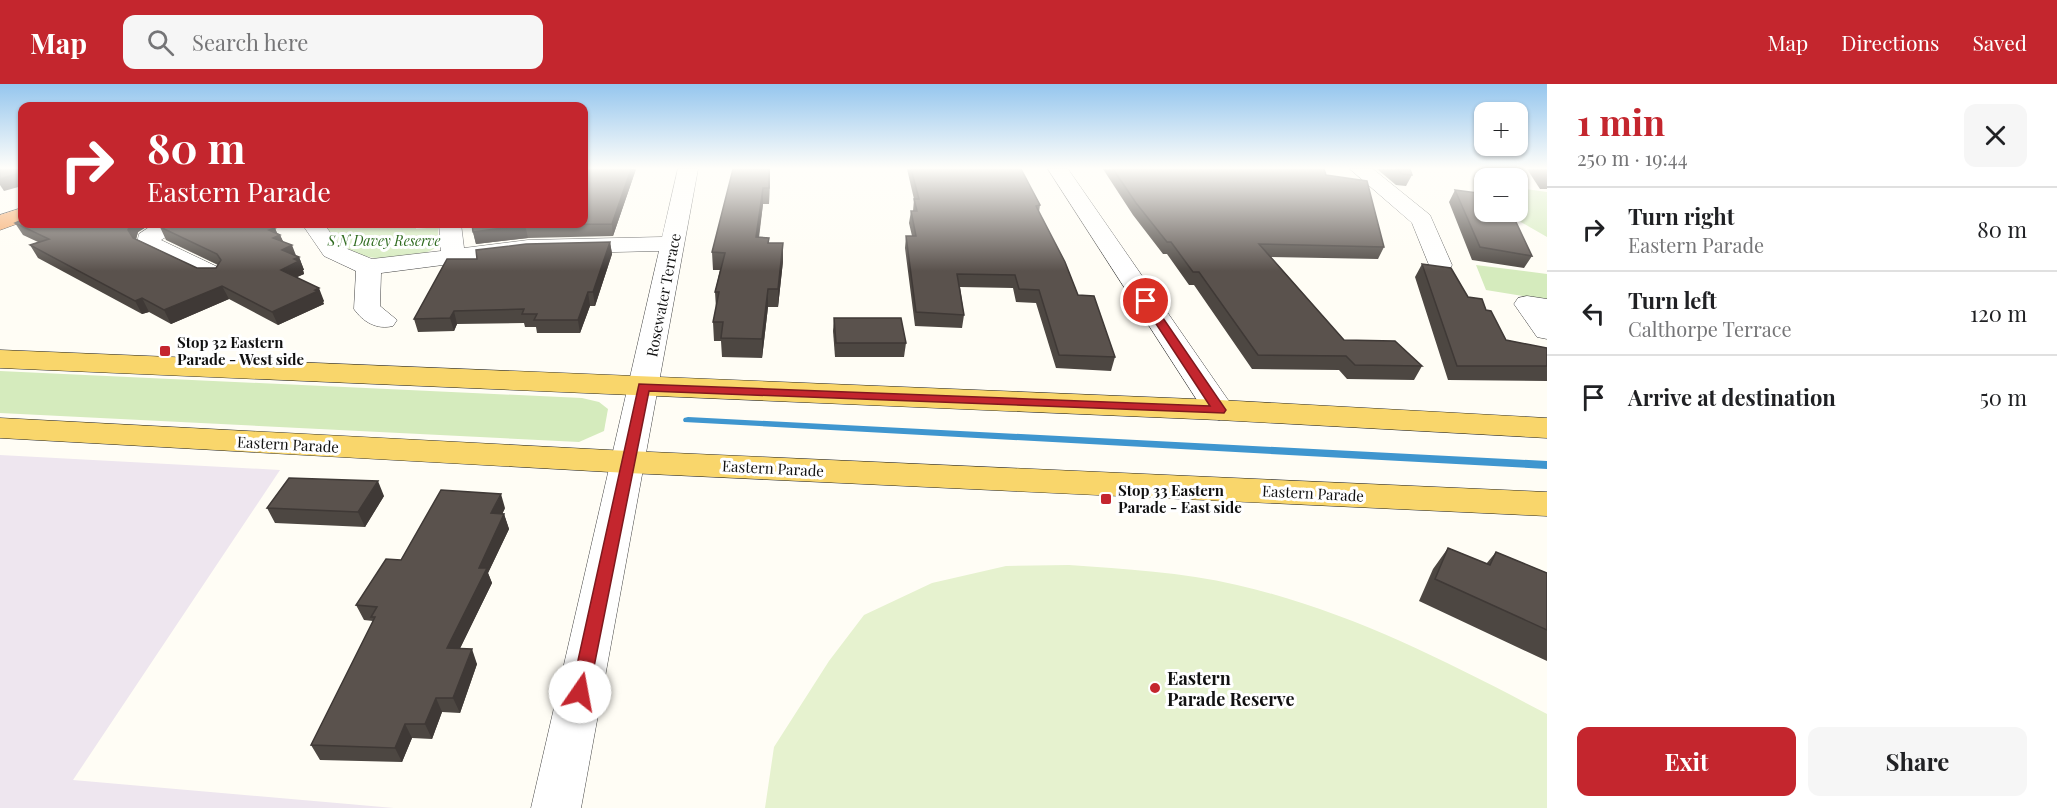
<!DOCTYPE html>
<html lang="en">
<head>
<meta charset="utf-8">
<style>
	:root { --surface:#fff; --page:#f6f6f6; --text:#202124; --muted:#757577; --line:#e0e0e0; --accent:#c4262e }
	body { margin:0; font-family:"Playfair Display",serif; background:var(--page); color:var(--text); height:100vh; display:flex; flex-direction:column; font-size:22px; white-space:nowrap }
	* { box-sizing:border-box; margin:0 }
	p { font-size:20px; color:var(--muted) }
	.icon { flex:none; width:33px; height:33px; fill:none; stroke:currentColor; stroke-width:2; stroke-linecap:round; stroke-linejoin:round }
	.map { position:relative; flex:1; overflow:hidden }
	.details { display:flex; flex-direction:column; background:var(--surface); width:510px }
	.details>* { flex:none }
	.hud { position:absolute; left:18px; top:18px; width:570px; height:126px; border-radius:12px; box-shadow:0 2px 4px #0004; background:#c4262e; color:#fff; overflow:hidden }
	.controls { position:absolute; left:1474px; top:18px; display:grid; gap:12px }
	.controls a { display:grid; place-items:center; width:54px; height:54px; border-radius:12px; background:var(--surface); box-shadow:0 2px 4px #0004; font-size:30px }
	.pin { position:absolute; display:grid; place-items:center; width:51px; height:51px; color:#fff; margin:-26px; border:3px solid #fff; border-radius:50%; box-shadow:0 2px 6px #0007 }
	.me { position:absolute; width:66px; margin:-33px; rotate:12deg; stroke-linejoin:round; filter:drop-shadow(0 0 4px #0008) }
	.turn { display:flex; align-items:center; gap:21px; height:126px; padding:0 30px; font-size:27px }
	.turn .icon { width:78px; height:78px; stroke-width:2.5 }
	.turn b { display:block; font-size:42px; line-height:51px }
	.round { display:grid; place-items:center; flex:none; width:63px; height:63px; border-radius:12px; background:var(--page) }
	.head { display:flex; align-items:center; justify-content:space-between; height:102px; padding:0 30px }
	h1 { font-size:36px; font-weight:700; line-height:45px; color:var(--accent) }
	.action { display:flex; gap:12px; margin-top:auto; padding:12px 30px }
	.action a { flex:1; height:69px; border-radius:12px; background:var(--accent); color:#fff; font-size:24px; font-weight:700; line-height:69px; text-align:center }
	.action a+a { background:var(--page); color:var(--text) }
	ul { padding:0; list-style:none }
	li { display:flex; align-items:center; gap:18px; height:84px; padding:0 30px; border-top:2px solid var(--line) }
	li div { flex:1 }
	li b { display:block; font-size:22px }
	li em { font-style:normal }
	header { display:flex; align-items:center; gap:36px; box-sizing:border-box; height:84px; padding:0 30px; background:var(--accent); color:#fff }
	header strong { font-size:28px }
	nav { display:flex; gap:33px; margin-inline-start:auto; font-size:21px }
	.search { width:420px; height:54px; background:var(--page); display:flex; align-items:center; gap:15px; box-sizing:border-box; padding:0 21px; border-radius:12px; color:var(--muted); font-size:22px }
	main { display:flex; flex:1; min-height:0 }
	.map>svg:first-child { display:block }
	.industrial { fill:#eee6ef }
	.green { fill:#d5ebbd }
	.pitch { fill:#e6f2cf }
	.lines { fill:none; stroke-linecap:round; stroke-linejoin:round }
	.stream { fill:#3f96cf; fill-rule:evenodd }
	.minor-casing { stroke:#444; stroke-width:1 }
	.major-casing { stroke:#222; stroke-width:1 }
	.highway-casing { stroke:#222; stroke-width:1 }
	.minor { fill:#fff; fill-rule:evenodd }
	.major { fill:#f9d66b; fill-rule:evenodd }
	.highway { fill:#f5a25d; fill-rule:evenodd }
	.wall { fill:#4d4742 }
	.shaded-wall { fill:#3f3936 }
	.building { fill:#5a524d; stroke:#3f3936; stroke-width:1.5 }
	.route { fill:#c4262e; stroke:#7f191e; stroke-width:1.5 }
	.poi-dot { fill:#c4262e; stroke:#fff; stroke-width:2 }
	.labels { text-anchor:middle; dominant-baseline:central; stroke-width:6; stroke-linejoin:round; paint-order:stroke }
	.far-park-label { font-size:14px; font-style:italic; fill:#2f6b1f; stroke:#fff }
	.street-label { font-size:15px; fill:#111; stroke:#fff }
	.poi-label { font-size:15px; font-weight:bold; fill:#111; stroke:#fff; text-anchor:start }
	.near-poi-label { font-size:18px; font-weight:bold; fill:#111; stroke:#fff; text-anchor:start }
</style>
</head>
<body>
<header>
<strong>Map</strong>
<div class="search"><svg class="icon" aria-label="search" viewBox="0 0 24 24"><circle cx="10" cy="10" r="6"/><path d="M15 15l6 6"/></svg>Search here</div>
<nav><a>Map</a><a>Directions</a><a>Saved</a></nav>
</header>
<main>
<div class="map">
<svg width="1547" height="724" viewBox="0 0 1547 724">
	<rect width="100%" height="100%" fill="#fffdf5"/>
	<polygon class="industrial" points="0,371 280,386 73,696 394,724 0,724"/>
	<g class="green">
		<polygon points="1518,104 1547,108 1547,153 1505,129 1518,128"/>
		<path d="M334,140H416V145L438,143V162C419,177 374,178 352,168C340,163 333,151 325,142Z"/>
		<polygon points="1476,181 1547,190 1547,216 1486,206"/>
		<polygon points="0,287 582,314 599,318 608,325 604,347 579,358 0,329"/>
	</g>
	<path class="pitch" d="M1069,481C1125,485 1182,488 1237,501C1347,526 1448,578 1547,630V724H765L774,663L829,577L864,531L932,499L1006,482Z"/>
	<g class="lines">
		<polygon class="stream" points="688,333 1547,377 1547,385 684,338 683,336 684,334"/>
		<defs>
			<g id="minor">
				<path d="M678,85H698L581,724H531L659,167L528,170L381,189L380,222L397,236L393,242C377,246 363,238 354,225L356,187L324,172L302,140H324L340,162L372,175L441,167L439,140H461L464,164L528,156L662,153Z"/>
				<polygon points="1048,85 1068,85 1235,326 1230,333 1219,336 1208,333"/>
				<polygon points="1350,85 1373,85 1430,131 1452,181 1449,186 1440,188 1431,186 1412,139"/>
				<polygon points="154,140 182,140 179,145 161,156 222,185 225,190 222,195 213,197 204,195 141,164 137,159 139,150"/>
				<polygon points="1527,212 1547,215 1547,255 1537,253 1514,220 1518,214"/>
			</g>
			<g id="major">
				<polygon points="0,266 1219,316 1547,334 1547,354 1219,336 0,284"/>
				<polygon points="0,334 628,367 1547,408 1547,432 628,389 0,354"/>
			</g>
			<polygon id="highway" points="22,124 22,138 0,146 0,131"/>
		</defs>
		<use href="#minor" class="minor-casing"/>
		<use href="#major" class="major-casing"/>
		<use href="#highway" class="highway-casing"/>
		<use href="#minor" class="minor"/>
		<use href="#major" class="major"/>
		<use href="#highway" class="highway"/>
	</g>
	<g class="wall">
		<polygon points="636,85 613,152 528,154 476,160 473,148"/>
		<polygon points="770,85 769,120 763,120 759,154 769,159 783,159 783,177 778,223 768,223 762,274 722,273 721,257 714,257 713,238 716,224 715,208 720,186 713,186 712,168"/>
		<polygon points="907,85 1021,85 1040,121 1039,128 1078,211 1115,273 1111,287 1056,284 1036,219 1016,218 1013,204 960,203 964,231 962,244 915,242 905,164 906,152 912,152 909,139 911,127 913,127 914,115"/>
		<polygon points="1103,85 1324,85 1326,91 1384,163 1378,175 1271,173 1344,256 1422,282 1414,296 1347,295 1339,286 1252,285 1194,201 1189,201 1167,170 1163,170 1133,131"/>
		<polygon points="1377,85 1410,85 1412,91 1406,102 1396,101"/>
		<polygon points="1527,85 1547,85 1547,105 1540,105"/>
		<polygon points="1455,106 1485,128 1505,135 1532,172 1524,184 1472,176 1449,118"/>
		<polygon points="15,139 151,140 138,148 136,155 197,184 216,184 218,181 166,156 160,143 273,140 270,142 275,144 277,149 280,151 283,158 296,172 299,173 304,186 303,186 304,190 297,193 324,217 323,218 324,220 278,241 229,215 171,240 149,228 142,230 38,174 30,161 38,158 23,151"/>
		<polygon points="610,158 612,170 595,222 590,222 580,249 537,249 536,243 525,243 524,239 457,240 454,247 418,248 414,235"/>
		<polygon points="1422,180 1486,226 1506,256 1547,264 1547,297 1448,296 1415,193"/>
		<polygon points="834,234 906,259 904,273 835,273 833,247"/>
		<polygon points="384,412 365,443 275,439 267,424"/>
		<polygon points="505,424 502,430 504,430 509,445 488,489 492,499 460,564 477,580 460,629 442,628 432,655 412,654 402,678 320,676 311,661 373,537 364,536 356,521 401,476"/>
		<polygon points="1448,464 1486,480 1496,468 1547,489 1547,577 1419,517 1433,485"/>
	</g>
	<g class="shaded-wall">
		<polygon points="631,85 636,85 613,152 612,140"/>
		<polygon points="769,85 770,85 769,120"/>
		<polygon points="22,88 22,102 4,107 0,101 0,95"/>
		<polygon points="763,104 763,120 756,171 756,153"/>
		<polygon points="130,140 151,140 138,148 135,159 128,146"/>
		<polygon points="525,141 528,154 476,160 473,148"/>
		<polygon points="275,144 278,152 280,151 286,163 278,166 269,146"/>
		<polygon points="610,158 612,170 595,222 593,208"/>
		<polygon points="783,159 783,177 778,223 778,205"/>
		<polygon points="292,161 297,174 299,173 304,186 303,186 304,190 286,198 281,186 282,166"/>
		<polygon points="222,202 229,215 171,240 164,226"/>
		<polygon points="319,204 324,217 323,218 324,220 278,241 272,228"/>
		<polygon points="768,205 768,223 762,274 762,255"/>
		<polygon points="588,208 590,222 580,249 578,236"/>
		<polygon points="142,214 149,228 142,230 135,217"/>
		<polygon points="454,227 457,240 454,247 450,234"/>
		<polygon points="378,397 384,412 365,443 358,428"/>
		<polygon points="501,410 505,424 496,444 491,429"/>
		<polygon points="504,430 509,445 488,489 492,499 453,579 447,564 479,484"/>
		<polygon points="472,565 477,580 460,629 453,614"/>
		<polygon points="436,614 442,628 432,655 425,640"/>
		<polygon points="405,640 412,654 402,678 395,664"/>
	</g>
	<g class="building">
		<polygon points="0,85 22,85 22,88 0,95"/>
		<polygon points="584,85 631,85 612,140 525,141 473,148 472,140 584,140"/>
		<polygon points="733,85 769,85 769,104 763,104 756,153 769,154 768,159 783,159 778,205 768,205 762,255 721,254 723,238 713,238 719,208 715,208 725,169 712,168"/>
		<polygon points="911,85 1021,85 1040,121 1036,122 1065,178 1078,211 1094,212 1115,273 1059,271 1039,206 1019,205 1015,191 957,190 964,231 916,228 906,152 916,152 911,127 917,127 914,115 919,115"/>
		<polygon points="1113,85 1324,85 1326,91 1367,97 1384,163 1259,160 1344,256 1395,257 1422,282 1355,281 1346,272 1258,271 1199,188 1193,188 1171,158 1167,158 1136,119"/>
		<polygon points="1397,85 1410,85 1412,91 1402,90"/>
		<polygon points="1455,106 1485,110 1485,128 1502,128 1505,135 1515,136 1532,172 1480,163"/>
		<polygon points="22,136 22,140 130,140 128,146 133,154 197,184 216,184 221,176 217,170 160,143 166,140 264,140 275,144 269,146 280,151 273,154 292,161 282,166 299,173 294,175 299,177 281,186 319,204 315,206 318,207 272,228 222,202 164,226 142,214 135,217 30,161 49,155 15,139"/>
		<polygon points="610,158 593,208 588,208 578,236 534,236 537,230 522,230 524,225 454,227 450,234 414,235 447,175 477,175 476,166 526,160"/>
		<polygon points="1422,180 1451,184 1468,213 1482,215 1486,226 1491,227 1506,256 1547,264 1547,282 1457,282"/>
		<polygon points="834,234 901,234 906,259 836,259"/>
		<polygon points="289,394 378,397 358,428 267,424"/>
		<polygon points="441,406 501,410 491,429 504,430 479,484 487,484 447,564 472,565 453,614 436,614 425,640 405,640 395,664 311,661 375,533 371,533 377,523 356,521 386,475 401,476"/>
		<polygon points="1448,464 1490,481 1496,468 1547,489 1547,546 1435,495"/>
	</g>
	<linearGradient id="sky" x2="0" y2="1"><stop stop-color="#95c6ee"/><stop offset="0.45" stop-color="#fffefa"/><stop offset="1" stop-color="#fffefa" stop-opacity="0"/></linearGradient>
	<rect width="1547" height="187" fill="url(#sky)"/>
	<polygon class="route" points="1142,215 1150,215 1226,326 1224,329 649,307 589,608 586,614 580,616 573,614 571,608 639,300 1210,322 1141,217"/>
	<g class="poi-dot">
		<rect x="159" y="261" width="12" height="12" rx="3"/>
		<rect x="1100" y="409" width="12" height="12" rx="3"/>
		<circle cx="1155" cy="604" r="6"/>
	</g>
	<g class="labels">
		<g class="far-park-label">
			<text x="384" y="156">S N Davey Reserve</text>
		</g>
		<g class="street-label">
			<text transform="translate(663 211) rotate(-79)">Rosewater Terrace</text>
			<text transform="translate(288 360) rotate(3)">Eastern Parade</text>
			<text transform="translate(773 384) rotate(3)">Eastern Parade</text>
			<text transform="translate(1313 409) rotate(3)">Eastern Parade</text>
		</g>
		<g class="poi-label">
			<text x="177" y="258">Stop 32 Eastern<tspan x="177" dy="17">Parade - West side</tspan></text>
			<text x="1118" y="406">Stop 33 Eastern<tspan x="1118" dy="17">Parade - East side</tspan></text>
		</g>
		<g class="near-poi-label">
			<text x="1167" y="594">Eastern<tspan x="1167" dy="21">Parade Reserve</tspan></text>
		</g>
	</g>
</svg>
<div class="controls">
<a>+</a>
<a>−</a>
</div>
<div class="pin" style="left:1146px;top:217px;background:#d93025"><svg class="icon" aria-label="arrive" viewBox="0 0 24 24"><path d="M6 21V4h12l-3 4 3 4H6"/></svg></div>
<svg class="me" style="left:580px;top:608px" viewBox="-20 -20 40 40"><circle r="19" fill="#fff"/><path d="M0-13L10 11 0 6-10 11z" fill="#c4262e"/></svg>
<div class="hud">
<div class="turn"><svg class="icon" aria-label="right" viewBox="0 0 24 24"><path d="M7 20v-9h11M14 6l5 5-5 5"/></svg><div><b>80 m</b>Eastern Parade</div></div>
</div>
</div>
<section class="details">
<div class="head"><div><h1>1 min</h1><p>250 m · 19:44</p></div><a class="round"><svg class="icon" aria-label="close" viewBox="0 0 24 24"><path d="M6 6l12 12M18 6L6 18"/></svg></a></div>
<ul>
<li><svg class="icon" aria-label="right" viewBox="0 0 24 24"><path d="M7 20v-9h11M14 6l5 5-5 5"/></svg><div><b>Turn right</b><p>Eastern Parade</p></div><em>80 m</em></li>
<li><svg class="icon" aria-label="left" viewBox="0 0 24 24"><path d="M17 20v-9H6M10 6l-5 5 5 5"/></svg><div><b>Turn left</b><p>Calthorpe Terrace</p></div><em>120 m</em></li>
<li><svg class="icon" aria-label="arrive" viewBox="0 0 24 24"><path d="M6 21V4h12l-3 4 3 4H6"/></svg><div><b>Arrive at destination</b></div><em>50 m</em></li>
</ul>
<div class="action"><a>Exit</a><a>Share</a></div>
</section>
</main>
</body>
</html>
